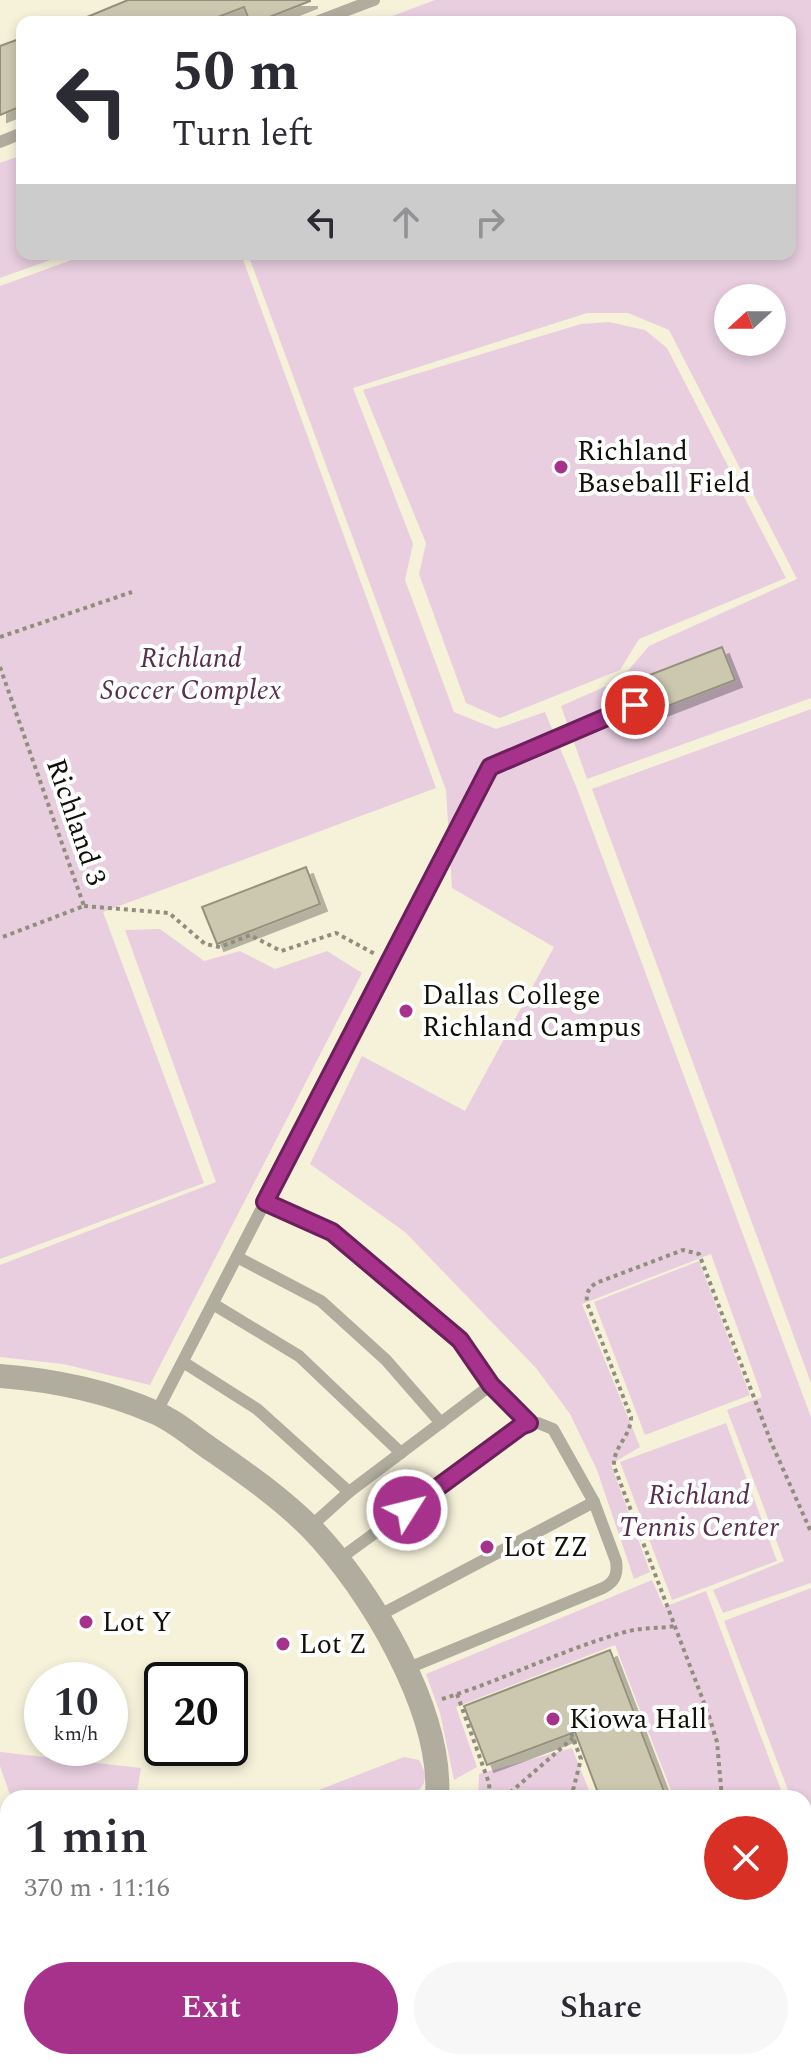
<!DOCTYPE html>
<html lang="en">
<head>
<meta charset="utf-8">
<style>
	:root { --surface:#fff; --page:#f7f7f7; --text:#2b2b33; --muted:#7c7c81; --accent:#a6328c }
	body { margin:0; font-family:Spectral,serif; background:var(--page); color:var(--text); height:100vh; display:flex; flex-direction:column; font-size:30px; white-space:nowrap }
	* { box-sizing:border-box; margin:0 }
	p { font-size:26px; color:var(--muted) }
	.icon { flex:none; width:44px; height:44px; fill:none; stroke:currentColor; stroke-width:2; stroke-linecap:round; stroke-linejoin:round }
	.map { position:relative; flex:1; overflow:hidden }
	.drawer { position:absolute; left:0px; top:1790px; width:812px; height:280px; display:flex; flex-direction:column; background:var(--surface); border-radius:24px 24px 0 0; box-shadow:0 4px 12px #0003 }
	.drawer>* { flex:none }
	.hud { position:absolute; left:16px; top:16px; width:780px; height:244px; border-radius:16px; box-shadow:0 4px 12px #0003; background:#fff; color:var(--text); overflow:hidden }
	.needle { width:52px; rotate:249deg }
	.fabs { position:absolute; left:714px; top:284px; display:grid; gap:16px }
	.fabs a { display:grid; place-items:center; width:72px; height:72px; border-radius:50%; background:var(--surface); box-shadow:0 4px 12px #0003; font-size:40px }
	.speed { position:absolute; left:24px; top:1662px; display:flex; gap:16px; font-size:40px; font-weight:700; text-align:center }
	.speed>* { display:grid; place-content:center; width:104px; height:104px; border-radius:50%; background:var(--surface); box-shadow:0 4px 12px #0003; line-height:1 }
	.speed small { font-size:20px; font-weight:400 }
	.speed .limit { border:4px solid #111; border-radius:12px; background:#fff; color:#111 }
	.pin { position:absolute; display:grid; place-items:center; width:68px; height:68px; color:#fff; margin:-34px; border:4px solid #fff; border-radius:50%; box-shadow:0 2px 8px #0007 }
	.me { position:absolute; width:88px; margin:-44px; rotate:54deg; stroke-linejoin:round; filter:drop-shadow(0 0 6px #0008) }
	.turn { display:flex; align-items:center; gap:28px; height:168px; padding:0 24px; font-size:36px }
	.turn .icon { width:104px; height:104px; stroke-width:2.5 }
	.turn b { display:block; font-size:56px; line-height:68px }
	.lanes { display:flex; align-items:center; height:76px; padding:0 24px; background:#0003; justify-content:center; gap:40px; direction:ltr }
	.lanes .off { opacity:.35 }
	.round { display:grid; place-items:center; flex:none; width:84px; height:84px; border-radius:42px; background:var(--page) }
	.summary { display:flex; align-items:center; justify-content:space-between; height:136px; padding:0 24px }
	h1 { font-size:48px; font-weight:600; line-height:60px }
	.button { display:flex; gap:16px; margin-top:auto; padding:16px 24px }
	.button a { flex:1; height:92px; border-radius:48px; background:var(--accent); color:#fff; font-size:32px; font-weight:600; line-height:92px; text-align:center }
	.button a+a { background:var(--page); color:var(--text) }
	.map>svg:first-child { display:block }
	.green { fill:#e8cedf; fill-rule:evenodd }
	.building { fill:#ccc8b0; stroke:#95917b; stroke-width:2; filter:url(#shadow) }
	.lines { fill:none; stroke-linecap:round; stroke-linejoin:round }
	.path { stroke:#918e7d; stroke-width:4; stroke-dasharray:4 4; stroke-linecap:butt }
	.lane { stroke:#b0ad9f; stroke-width:12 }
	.street { stroke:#b0ad9f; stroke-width:24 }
	.route-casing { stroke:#6c205b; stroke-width:20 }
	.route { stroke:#a6328c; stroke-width:14 }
	.poi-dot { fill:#a6328c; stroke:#fff; stroke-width:3 }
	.labels { text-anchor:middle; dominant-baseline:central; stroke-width:8; stroke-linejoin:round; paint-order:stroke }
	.poi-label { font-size:28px; fill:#111008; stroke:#fff; text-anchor:start }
	.park-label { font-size:28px; font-style:italic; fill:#582f4d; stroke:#fff }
	.street-label { font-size:28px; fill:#111008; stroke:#fff }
</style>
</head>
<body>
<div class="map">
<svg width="811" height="2070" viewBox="0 0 811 2070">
	<defs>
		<filter id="shadow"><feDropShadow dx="7" dy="7" stdDeviation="0" flood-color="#0004"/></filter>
	</defs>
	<rect width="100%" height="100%" fill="#f6f2da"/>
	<g class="green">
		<path d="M435,0H811V698L587,779L561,706L620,680L649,646L797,579L669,330L628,313H587L353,388L413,544L405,580L454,712L496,729L545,712L577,789L811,1417V1583L723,1613L713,1590L784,1561L727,1410L762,1397L711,1254L582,1304L640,1447L611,1464L650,1572L634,1579L597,1470L570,1414L536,1368L405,1232L310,1164L362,1056L465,1111L554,947L452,888L446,790L248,254H790V22H376ZM728,298H772V342H728Z"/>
		<polygon points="22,155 22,254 67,254 0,278 0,163"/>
		<polygon points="88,254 241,254 436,788 103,912 204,1183 0,1259 0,286"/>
		<polygon points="609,322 645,330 667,348 786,578 639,639 620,670 500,718 466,703 419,574 426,543 363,390 581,324"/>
		<polygon points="811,709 811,1383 592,789"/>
		<polygon points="160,929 204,961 240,951 275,969 327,951 362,973 150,1385 63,1364 0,1357 0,1265 216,1182 125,930"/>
		<polygon points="699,1261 750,1395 645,1435 594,1302"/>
		<polygon points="726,1423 777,1561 672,1600 620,1462"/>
		<polygon points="652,1580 664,1607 706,1591 784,1798 674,1798 615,1645 456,1707 477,1767 454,1780 440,1713 426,1674"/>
		<polygon points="811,1588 811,1838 807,1840 804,1833 804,1798 791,1798 724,1621"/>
		<polygon points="572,1748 592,1798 478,1798 479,1774"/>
		<polygon points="0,1752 141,1768 136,1798 11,1798 0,1766"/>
		<path d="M404,1757L419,1760C445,1804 379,1798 354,1798C336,1798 317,1798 298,1798Z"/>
		<polygon points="811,1844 811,2070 596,2070 593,2062 804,2062 804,1847"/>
		<polygon points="8,1958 8,2060 0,2063 0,1961"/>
	</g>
	<g class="building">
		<polygon points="128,0 310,0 310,1 257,22 250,22 244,7 205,22 75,22"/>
		<polygon points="22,38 22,106 0,115 0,46"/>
		<polygon points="722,647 735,680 647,714 634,681"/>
		<polygon points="306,867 320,904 217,944 202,907"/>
		<polygon points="610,1650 665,1794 654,1798 600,1798 575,1732 487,1765 464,1706"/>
	</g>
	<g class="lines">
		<g class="path">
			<polyline points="0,637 132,592"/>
			<polyline points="0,667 84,906 0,938"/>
			<polyline points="84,906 169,913 205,944 220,947 250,935 281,951 336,933 375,954"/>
			<polyline points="457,1694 489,1783 490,1798"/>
			<path d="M442,1699C504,1680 563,1649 625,1632C642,1627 659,1629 675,1626"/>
			<polyline points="504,1798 573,1738"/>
			<polyline points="571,1798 581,1759 571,1733"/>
			<path d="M722,1798L717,1742L709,1716L614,1466C613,1446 631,1437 631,1417L587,1303C586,1293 588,1289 596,1283L683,1250L699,1254L771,1442L811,1532"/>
			<polyline points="0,1938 8,1935"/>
			<polyline points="222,2062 225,2070"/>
			<polyline points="421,2062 425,2070"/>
			<polyline points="503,2062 506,2070"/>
			<polyline points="607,2062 610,2070"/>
			<polyline points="795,2062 798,2070"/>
			<polyline points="458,2070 468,2066 479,2067"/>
			<polyline points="475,2070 493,2062"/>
		</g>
		<g class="lane">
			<polyline points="316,22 374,0"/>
			<polyline points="0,142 22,133"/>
			<polyline points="265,1202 332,1232 460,1340 491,1385 349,1492"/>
			<polyline points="237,1257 321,1301 386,1360 441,1423"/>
			<polyline points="213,1304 299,1356 401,1453"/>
			<polyline points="183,1362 257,1409 349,1492 310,1527"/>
			<polyline points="491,1385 529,1423"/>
			<polyline points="156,1413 490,767 635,705"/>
			<path d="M338,1560L521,1426L538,1423L553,1429L594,1502L616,1561C618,1574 615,1582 603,1588L406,1669"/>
			<polyline points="378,1616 594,1502"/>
		</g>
		<path class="street" d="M0,1376C52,1380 106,1391 154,1412C176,1421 195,1439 215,1452C248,1475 282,1499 311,1528C370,1589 443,1711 437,1798"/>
	</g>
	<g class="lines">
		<defs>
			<polyline id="route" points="407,1510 521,1426 529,1423 491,1385 460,1340 332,1232 265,1202 490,767 635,705"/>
		</defs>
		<use href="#route" class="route-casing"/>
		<use href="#route" class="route"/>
	</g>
	<g class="poi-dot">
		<circle cx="561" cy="467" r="8"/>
		<circle cx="406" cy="1011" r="8"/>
		<circle cx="487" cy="1547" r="8"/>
		<circle cx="86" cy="1622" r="8"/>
		<circle cx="283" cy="1644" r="8"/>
		<circle cx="553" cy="1719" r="8"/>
	</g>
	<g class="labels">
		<g class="poi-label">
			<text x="577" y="451">Richland<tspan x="577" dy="32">Baseball Field</tspan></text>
			<text x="422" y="995">Dallas College<tspan x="422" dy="32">Richland Campus</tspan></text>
			<text x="503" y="1547">Lot ZZ</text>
			<text x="102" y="1622">Lot Y</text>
			<text x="299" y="1644">Lot Z</text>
			<text x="569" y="1719">Kiowa Hall</text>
		</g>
		<g class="park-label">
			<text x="191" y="658">Richland<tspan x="191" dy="32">Soccer Complex</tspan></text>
			<text x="699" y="1495">Richland<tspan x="699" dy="32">Tennis Center</tspan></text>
		</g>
		<g class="street-label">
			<text transform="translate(76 822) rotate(71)">Richland 3</text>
		</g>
	</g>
</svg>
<div class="fabs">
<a><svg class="needle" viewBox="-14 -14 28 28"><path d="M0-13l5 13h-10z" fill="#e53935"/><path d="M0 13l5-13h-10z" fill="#7c7c81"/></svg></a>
</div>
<div class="speed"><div>10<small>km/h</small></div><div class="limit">20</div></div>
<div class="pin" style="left:635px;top:705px;background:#d93025"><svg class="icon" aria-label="arrive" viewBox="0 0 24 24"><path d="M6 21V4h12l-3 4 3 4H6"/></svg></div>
<svg class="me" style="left:407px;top:1510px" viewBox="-20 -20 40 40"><circle r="17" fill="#a6328c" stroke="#fff" stroke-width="3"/><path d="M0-11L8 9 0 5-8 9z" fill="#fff"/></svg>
<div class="hud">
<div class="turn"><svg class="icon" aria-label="left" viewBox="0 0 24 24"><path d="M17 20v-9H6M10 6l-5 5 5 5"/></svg><div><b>50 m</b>Turn left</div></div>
<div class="lanes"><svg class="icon" aria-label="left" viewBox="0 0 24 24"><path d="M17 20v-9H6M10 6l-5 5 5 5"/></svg><svg class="icon off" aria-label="ahead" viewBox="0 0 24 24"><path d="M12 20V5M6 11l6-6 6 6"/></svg><svg class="icon off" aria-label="right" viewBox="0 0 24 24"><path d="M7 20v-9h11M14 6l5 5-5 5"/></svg></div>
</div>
<section class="drawer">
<div class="summary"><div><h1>1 min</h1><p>370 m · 11:16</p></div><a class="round" style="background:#d93025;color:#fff"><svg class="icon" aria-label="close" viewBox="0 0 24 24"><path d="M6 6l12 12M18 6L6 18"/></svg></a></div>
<div class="button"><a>Exit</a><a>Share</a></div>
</section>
</div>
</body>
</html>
